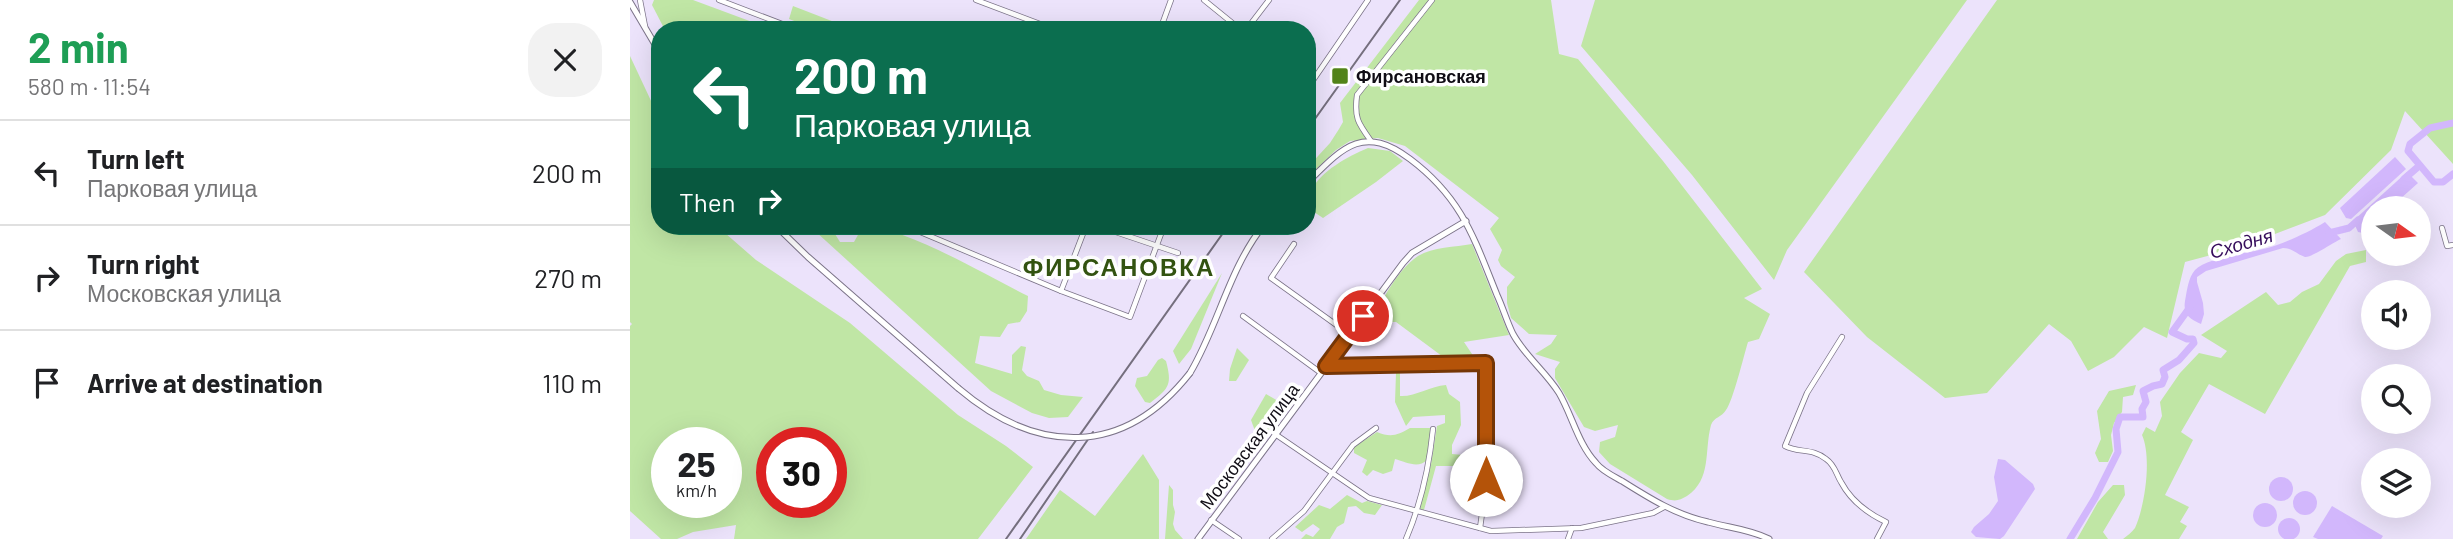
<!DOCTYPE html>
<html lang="en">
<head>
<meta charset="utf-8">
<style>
	:root { --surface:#fff; --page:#f2f2f2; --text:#202124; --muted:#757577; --line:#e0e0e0 }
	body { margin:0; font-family:Barlow,sans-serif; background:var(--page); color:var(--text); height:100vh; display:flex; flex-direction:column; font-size:26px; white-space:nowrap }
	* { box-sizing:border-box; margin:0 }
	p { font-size:23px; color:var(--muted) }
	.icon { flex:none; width:38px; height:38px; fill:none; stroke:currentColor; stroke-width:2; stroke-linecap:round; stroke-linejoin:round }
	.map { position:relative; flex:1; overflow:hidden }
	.side { display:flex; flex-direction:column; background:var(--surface); width:630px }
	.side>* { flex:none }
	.banner { position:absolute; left:21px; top:21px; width:665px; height:214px; border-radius:28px; box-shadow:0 7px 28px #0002; background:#0b6e4f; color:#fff; overflow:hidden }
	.needle { width:46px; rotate:104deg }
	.fabs { position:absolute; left:1731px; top:196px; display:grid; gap:14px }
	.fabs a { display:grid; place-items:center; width:70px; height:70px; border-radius:50%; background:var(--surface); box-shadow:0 7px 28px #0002; font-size:35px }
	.speed { position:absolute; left:21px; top:427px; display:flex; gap:14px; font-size:35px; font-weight:700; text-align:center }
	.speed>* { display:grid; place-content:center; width:91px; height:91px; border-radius:50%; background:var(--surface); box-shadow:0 7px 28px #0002; line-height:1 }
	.speed small { font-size:18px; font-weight:400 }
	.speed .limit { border:10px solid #d22; background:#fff; color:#111 }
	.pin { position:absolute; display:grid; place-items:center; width:60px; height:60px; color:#fff; margin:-30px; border:4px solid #fff; border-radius:50%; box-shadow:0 2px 7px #0007 }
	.me { position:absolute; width:77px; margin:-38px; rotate:0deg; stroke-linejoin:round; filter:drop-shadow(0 0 5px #0008) }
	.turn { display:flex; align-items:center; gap:24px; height:147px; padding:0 28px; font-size:32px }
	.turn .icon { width:91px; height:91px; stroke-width:2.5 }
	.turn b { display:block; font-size:49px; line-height:60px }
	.then { display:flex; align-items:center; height:66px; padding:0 28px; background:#0003; gap:14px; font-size:26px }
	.round { display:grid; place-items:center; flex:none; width:74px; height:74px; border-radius:28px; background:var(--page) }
	.summary { display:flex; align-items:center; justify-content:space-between; height:119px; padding:0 28px }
	h1 { font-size:42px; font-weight:700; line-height:52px; color:#1e9e55 }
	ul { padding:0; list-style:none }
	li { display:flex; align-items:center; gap:21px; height:105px; padding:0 28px; border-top:2px solid var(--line) }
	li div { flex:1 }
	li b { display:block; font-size:26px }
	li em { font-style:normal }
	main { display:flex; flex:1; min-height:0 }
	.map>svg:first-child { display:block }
	.green { fill:#c0e6a5; fill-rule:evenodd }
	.water { fill:#d2b7fc }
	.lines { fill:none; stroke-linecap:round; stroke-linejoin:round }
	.river { stroke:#d2b7fc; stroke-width:7 }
	.minor-casing { stroke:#7c7489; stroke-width:6 }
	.tertiary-casing { stroke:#7c7489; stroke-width:7 }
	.minor { stroke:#fff; stroke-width:4.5 }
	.tertiary { stroke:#fff; stroke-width:5 }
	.rail { stroke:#756f7e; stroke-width:2 }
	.tertiary-bridge-casing { stroke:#7c7489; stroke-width:7; stroke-linecap:butt }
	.tertiary-bridge { stroke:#fff; stroke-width:5 }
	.route-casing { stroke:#753606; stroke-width:18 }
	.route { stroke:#b45309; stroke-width:12 }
	.poi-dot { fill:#528419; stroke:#fff; stroke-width:2.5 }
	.labels { text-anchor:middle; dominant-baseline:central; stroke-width:7; stroke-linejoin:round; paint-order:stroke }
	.poi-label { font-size:18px; font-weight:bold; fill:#100d15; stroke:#fff; text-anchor:start }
	.street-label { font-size:18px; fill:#100d15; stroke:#fff }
	.water-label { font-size:19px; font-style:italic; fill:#360d5c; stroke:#fff }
	.district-label { font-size:24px; font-weight:bold; letter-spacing:2px; fill:#335311; stroke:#fff }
</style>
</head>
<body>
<main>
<section class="side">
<div class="summary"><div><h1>2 min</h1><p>580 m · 11:54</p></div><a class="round"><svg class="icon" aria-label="close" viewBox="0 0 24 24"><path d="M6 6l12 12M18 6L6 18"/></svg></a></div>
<ul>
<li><svg class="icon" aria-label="left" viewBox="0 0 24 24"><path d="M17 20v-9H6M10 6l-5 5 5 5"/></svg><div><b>Turn left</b><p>Парковая улица</p></div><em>200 m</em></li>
<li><svg class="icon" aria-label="right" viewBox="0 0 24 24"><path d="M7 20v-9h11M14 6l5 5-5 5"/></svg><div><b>Turn right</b><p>Московская улица</p></div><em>270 m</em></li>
<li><svg class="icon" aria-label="arrive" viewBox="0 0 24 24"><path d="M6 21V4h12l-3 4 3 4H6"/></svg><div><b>Arrive at destination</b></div><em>110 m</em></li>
</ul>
</section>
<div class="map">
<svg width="1823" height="539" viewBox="0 0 1823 539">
	<rect width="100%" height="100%" fill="#ece3fb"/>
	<g class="green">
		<polygon points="24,0 63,0 133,26 132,30 35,30 22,5"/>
		<path d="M789,0H921L929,54L948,59L1033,161L1132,289L1114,298L1140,314L1129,339L1118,342C1114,355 1103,401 1096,410C1092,417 1084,417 1081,425C1074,451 1082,479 1057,496C1050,500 1046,502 1037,499L980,464L969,452L970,442L985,437L988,425L965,431L954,427L925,378V369L930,362L905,354L921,344L927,335L899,334L881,318L877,303V287L885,277L871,266L868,260L872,250L860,229L869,218L775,146L748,138L720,141L706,150L677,178V168L700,143L709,129L713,122L710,103Z"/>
		<polygon points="965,0 1337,0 1157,250 1144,280 1062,175 951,46"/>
		<polygon points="1367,0 1823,0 1823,164 1775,111 1761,150 1695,215 1611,247 1555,262 1537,338 1514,327 1484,357 1458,371 1441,341 1419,324 1357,393 1315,398 1237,337 1174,272"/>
		<polygon points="163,6 225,30 188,30 159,19"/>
		<path d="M0,56L30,120V226H87L126,260L220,323L328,415L376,446L403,467L348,539H104L106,525L63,532L47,539H31L0,511V326L2,324L0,322ZM37,443H96V502H37ZM142,443H201V502H142Z"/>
		<path d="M738,148L760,151L773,161L746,182L693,218L678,208L685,198L680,192C692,170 717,157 738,148Z"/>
		<path d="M174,226H200L210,242H224L233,226C274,226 359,277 398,296L397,311L390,322L378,324L370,337L350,336L345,363L382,374V355L391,346L396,347L392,370L397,376L409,381L414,390L431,395L453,397L438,417L419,418L402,413L361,391L185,231Z"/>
		<path d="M842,244L879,335L834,342L846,360L820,362L766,322H740C753,300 766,271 788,256C803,247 825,247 842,244Z"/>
		<path d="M1736,250V262L1720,266L1635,414L1579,384L1551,432L1563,440L1535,495L1559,507L1550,522L1557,526L1549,539H1493C1497,536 1502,532 1505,528C1515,506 1522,457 1512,435L1516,427L1525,432L1532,416L1530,402L1550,373L1569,353L1591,358L1597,351L1571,335L1636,292L1648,305L1660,302L1672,292L1689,284L1706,261L1716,254Z"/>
		<polygon points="592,273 561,349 549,364 543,351"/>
		<polygon points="607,348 619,360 606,381 599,381 600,369"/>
		<path d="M532,358L536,361C542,384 540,388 520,403L515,402L505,386L507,378L517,376L528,360Z"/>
		<path d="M766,373H770V396C785,397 800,386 816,385L819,394L830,402L831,425L822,445V454L845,456L844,461L829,466H806L794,510L790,509L801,464L807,426L815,423V415L783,417L776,426L765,402Z"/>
		<polygon points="1506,385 1503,395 1493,397 1492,412 1484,423 1481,435 1483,451 1478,462 1469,462 1465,453 1471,439 1467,411 1479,391"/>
		<polygon points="636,394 658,407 629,442 621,420"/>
		<path d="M780,428H802L797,460C788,469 776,462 765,459L762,471L753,474L743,470L737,476L732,472L737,460L724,453V447L747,432C761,438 768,435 780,428Z"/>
		<polygon points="513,454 529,480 529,539 396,539 430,490 465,516"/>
		<polygon points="539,485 543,490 543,505 545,512 543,524 545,530 553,539 535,539"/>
		<polygon points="1483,485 1494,485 1495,495 1473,532 1478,539 1447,539 1468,502"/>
		<polygon points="717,495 732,503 737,501 752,505 745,515 734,513 726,506 718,507 714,523 707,527 700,539 671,539 676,534 683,537 690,529 683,524 672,532 665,527 689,505 700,509"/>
	</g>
	<g class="water">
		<polygon points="1765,157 1776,169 1721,219 1716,218 1710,208"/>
		<polygon points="1777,172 1788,183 1760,208 1743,208 1743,224 1733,233 1728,232 1723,221"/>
		<path d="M1695,222L1711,239C1704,242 1681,258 1675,257C1666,254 1663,248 1653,248L1576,271L1567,277V282L1573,303L1574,314L1571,324C1559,319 1553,314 1555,301C1557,291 1558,278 1565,270C1578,256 1627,253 1647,245C1663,239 1681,231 1695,222Z"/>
		<polygon points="1368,459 1375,460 1403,484 1405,489 1374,536 1370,539 1346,537 1341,532 1344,527 1359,514 1368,501 1364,477"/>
		<circle cx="1651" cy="489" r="12"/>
		<circle cx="1675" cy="503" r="12"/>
		<circle cx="1635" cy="515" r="12"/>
		<polygon points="1702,506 1753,536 1751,539 1688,539 1683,537"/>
		<circle cx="1659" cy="529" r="11"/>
	</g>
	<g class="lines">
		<g class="river">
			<polyline points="1823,123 1800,128 1780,144 1778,151 1804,182 1813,182 1823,174"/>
			<polyline points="1774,179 1789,166"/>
			<polyline points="1699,233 1719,228 1728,220"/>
			<polyline points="1440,539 1465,498 1488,452 1486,429 1490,417 1513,417 1512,409 1516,402 1513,391 1523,386 1532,384 1535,377 1533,370 1549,360 1564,343 1563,339 1557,339 1542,332 1560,307"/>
		</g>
		<defs>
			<g id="minor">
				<polyline points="10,0 15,26"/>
				<polyline points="89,0 168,30"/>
				<polyline points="346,0 426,30"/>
				<polyline points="574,0 611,30"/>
				<polyline points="240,30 242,24"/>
				<polyline points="530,30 541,0"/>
				<polyline points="616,30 639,0"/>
				<polyline points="677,89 738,0"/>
				<path d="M741,141C728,123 724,118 727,95L802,0"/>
				<polyline points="276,226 431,291 500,317 534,226"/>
				<polyline points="468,226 548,253"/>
				<polyline points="1812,228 1817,246 1823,245"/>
				<polyline points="664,244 641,278 719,334"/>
				<polyline points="431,291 456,226"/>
				<polyline points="613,316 691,373"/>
				<path d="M1212,337L1177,393L1155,446C1168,453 1183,448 1196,459C1205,465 1206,474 1211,482C1221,501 1237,513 1256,522L1247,539"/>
				<polyline points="697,366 861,362"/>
				<polyline points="645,434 739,498 861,531 951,528 1023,513 1034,507"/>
				<polyline points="581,520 609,539"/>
				<polyline points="850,528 857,478 856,363"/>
				<polyline points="642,539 674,511 723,445 746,428"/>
				<path d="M776,539C791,504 799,468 803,429"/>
				<polyline points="938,539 942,528"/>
			</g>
			<g id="tertiary">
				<polyline points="0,2 30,53"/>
				<path d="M677,183C713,147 733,124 780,159C832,198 844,238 867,295C873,308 877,322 883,334C895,356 916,372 929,393C942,415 948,444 966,463C972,471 983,476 992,481C1019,498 1046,515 1078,522C1099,528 1119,529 1139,539"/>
				<polyline points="146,226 178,257 328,388"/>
				<path d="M560,373C588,326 599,269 633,226"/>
				<polyline points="568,539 773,263 782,253 836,221"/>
			</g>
		</defs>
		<use href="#minor" class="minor-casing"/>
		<use href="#tertiary" class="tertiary-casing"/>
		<use href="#minor" class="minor"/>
		<use href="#tertiary" class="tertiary"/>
		<g class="rail">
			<polyline points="677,130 770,0"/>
			<polyline points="376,539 598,226"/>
			<polyline points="390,539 463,432"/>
		</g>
		<defs>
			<path id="tertiary-bridge" d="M328,388C407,455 493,458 560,373"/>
		</defs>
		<use href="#tertiary-bridge" class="tertiary-bridge-casing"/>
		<use href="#tertiary-bridge" class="tertiary-bridge"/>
	</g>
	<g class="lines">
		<defs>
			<polyline id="route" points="733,316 696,366 856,363 856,480"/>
		</defs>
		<use href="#route" class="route-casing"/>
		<use href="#route" class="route"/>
	</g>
	<rect class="poi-dot" x="701" y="67" width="18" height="18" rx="3.5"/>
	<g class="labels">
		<g class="poi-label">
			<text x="726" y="76">Фирсановская</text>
		</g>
		<g class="street-label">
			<text transform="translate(619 446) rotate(-53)">Московская улица</text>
		</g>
		<g class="water-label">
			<text transform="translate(1611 243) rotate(-16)">Сходня</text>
		</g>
		<g class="district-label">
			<text x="489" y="266">ФИРСАНОВКА</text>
		</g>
	</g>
</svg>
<div class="fabs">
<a><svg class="needle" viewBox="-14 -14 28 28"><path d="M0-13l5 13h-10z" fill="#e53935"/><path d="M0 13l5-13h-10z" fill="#757577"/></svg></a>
<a><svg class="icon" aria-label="sound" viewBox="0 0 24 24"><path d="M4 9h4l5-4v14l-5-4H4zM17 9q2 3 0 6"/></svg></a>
<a><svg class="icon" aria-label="search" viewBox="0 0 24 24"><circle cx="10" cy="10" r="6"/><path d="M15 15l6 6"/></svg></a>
<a><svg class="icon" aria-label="layers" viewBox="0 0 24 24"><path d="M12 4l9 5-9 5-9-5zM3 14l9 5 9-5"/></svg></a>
</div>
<div class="speed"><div>25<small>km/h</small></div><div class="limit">30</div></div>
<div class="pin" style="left:733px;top:316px;background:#d93025"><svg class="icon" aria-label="arrive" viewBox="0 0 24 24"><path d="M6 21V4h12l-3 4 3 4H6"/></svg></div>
<svg class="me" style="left:856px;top:480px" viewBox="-20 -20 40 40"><circle r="19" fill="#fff"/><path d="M0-13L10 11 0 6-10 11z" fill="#b45309"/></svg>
<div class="banner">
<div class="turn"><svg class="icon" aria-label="left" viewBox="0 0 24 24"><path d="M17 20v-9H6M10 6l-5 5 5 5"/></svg><div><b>200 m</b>Парковая улица</div></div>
<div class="then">Then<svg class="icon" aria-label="right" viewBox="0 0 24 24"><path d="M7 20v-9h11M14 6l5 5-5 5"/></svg></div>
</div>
</div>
</main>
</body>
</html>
